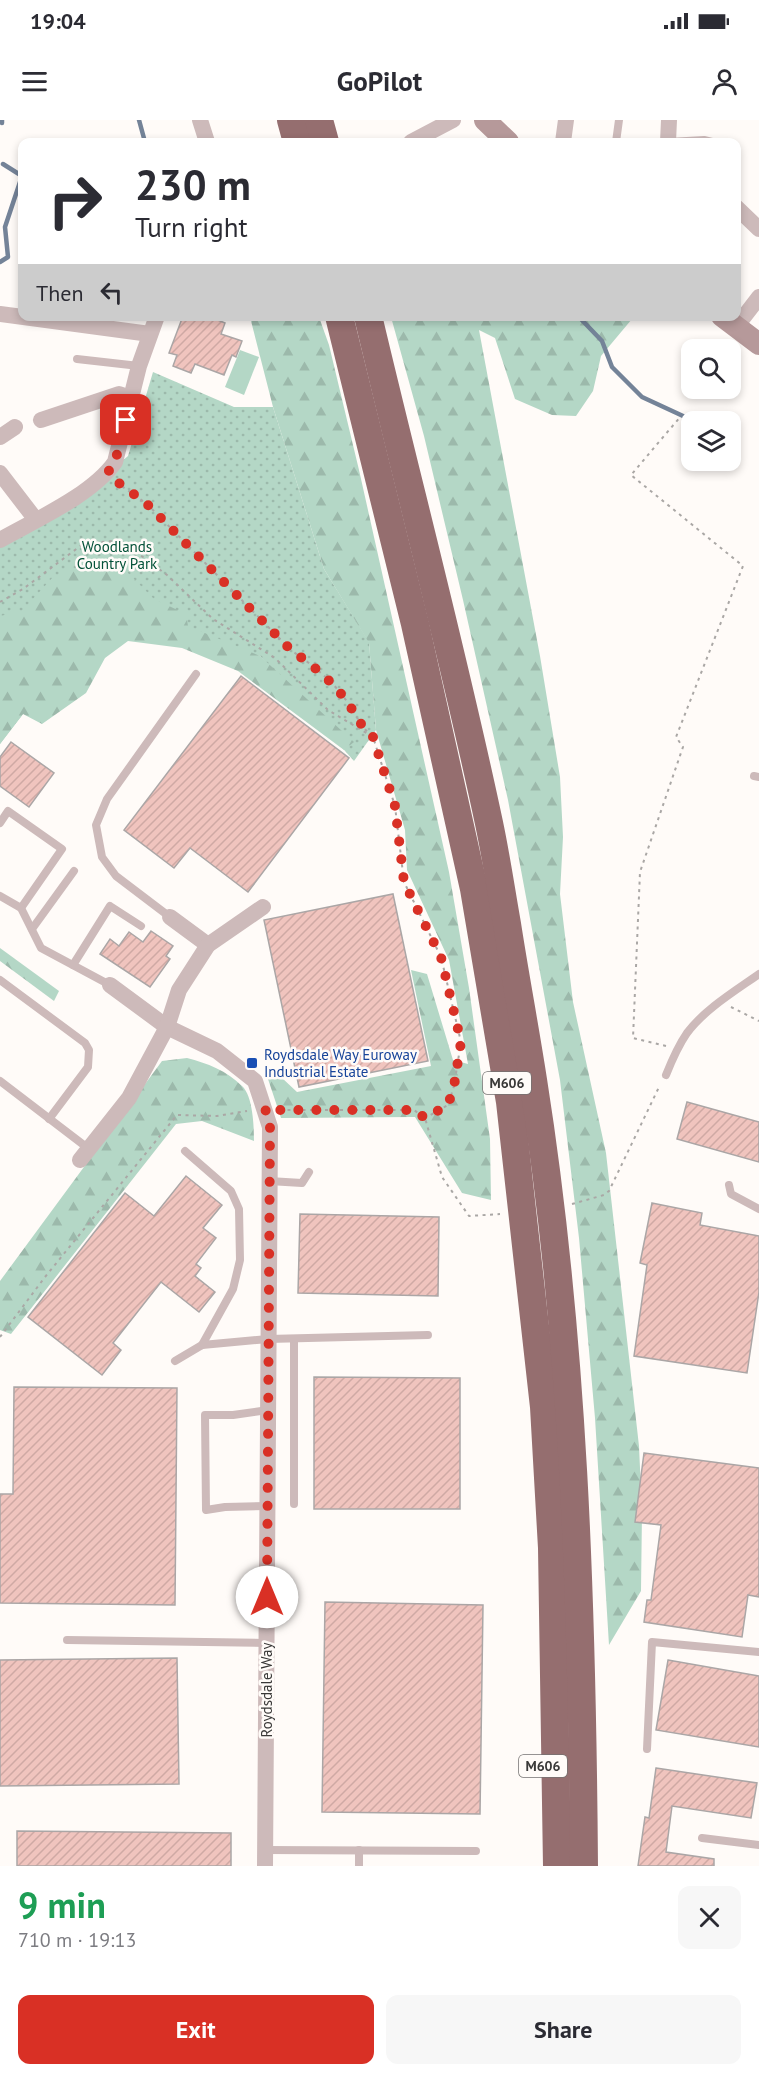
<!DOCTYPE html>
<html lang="en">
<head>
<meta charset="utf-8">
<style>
	:root { --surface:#fff; --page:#f7f7f7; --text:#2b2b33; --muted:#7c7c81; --accent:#d93025 }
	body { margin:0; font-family:"PT Sans",sans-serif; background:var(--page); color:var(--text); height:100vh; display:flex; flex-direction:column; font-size:22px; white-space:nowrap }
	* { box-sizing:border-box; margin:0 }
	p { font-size:20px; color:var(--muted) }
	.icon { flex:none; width:33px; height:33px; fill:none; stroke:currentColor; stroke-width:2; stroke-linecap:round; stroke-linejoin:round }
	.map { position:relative; height:1746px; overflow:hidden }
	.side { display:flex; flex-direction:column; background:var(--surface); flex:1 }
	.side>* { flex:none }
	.hud { position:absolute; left:18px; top:18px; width:723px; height:183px; border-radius:12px; box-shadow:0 3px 9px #0003; background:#fff; color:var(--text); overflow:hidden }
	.tools { position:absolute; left:681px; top:219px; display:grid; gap:12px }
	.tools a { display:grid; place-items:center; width:60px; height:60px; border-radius:12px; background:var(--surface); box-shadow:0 3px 9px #0003; font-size:30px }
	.pin { position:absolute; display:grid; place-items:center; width:51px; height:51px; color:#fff; margin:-26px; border-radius:12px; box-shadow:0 3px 9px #0006 }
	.me { position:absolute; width:66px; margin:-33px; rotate:0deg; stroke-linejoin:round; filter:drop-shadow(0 0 4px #0008) }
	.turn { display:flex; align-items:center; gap:21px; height:126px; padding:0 18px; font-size:27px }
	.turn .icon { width:78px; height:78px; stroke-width:2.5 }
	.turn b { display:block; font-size:42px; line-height:51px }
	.then { display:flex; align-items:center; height:57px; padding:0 18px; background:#0003; gap:12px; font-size:22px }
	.round { display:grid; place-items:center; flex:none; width:63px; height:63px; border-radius:12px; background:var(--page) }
	.head { display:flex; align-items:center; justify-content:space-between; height:102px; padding:0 18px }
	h1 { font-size:36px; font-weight:800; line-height:45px; color:#1e9e55 }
	.button { display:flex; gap:12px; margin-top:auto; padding:12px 18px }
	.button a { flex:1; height:69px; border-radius:12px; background:var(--accent); color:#fff; font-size:24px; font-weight:800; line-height:69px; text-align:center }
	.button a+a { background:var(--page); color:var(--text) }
	.status { display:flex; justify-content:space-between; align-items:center; height:42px; padding:0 30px; background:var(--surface); direction:ltr }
	.status svg { height:16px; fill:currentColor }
	header { display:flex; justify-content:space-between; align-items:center; height:78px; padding:0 18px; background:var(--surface); font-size:27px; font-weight:800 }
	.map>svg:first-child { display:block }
	.green { fill:url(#green-dots) }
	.forest { fill:url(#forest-firs) }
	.pitch { fill:#b4d7c6 }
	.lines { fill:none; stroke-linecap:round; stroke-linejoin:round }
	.stream { stroke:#748398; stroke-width:4.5 }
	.building { fill:url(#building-hatch); stroke:#aba6a6; stroke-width:1.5 }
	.path { stroke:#aaa7a5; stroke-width:2; stroke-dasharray:3 4.5; stroke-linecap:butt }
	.lane { stroke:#cdbaba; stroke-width:8 }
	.street { stroke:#cdbaba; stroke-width:16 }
	.secondary { stroke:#b6999a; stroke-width:22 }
	.highway { stroke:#956e6f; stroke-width:28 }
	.route { stroke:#d93025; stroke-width:10; stroke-dasharray:0 18 }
	.transit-dot { fill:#1a4fb4; stroke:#fffbf8; stroke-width:2 }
	.labels { text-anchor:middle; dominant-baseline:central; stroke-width:5; stroke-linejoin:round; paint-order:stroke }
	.shield { fill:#fffbf8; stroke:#747271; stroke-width:1.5 }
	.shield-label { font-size:14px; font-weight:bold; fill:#393837 }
	.park-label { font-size:15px; fill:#035138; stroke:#fffbf8 }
	.transit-label { font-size:15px; fill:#164399; stroke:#fffbf8; text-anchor:start }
	.street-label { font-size:15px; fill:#393837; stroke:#fffbf8 }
</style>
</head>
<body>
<div class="status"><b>19:04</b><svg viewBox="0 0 49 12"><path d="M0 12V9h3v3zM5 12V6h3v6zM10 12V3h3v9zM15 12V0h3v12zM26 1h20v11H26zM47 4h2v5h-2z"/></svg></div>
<header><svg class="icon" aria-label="menu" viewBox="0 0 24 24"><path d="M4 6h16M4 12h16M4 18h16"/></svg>GoPilot<svg class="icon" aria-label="person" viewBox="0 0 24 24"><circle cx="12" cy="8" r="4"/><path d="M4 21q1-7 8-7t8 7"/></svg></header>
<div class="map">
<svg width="759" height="1746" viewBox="0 0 759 1746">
	<defs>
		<pattern id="green-dots" width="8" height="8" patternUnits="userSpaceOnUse" patternTransform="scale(1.5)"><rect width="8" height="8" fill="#b4d7c6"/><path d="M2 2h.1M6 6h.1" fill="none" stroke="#9cb9ab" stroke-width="1.8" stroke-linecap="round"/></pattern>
		<pattern id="forest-firs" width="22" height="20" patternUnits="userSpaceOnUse" patternTransform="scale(1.5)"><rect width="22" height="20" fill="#b4d7c6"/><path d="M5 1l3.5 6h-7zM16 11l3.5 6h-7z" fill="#9cb9ab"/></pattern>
		<pattern id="building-hatch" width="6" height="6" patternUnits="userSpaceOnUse" patternTransform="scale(1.5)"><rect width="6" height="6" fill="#f0c4be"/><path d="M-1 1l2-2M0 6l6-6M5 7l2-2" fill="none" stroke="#cfa9a4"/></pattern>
	</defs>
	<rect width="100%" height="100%" fill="#fffbf8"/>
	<polygon class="green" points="153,252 234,287 273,287 324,449 369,522 376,610 354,641 260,536 114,507 23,594 0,624 0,420 108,353 128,336"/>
	<g class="forest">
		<polygon points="629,196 632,199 601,236 593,271 576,296 552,295 515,279 495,218 479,210 540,536 560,657 563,717 560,774 573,882 606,1033 639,1326 642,1392 641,1471 609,1525 595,1298 579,1118 560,960 508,680 463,480 424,316 391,197"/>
		<polygon points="250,197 319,197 329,225 359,350 449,752 469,868 490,1019 491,1080 462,1073 415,997 281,998 268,959 281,957 297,972 431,946 411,850 427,854 453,940 468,944 449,840 407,750 405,710 376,610 369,523 324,449 273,287"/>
		<polygon points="94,441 126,451 154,479 186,494 188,506 260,536 354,622 344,630 238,551 182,528 128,521 105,538 86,573 42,604 23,594 0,624 0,496 22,491 53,457"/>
		<polygon points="0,828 59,871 54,881 0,841"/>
		<path d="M187,938C207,943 227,951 242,966C253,976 254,1007 254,1021L202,1001L176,1004L11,1214L0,1210V1161L162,941Z"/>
	</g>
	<polygon class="pitch" points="240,230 259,237 244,275 225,267"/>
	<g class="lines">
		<g class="stream">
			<polyline points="2,0 2,3"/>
			<polyline points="139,0 145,22"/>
			<polyline points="0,142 8,137 5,107 22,56 3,44"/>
			<polyline points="578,196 602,221 612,247 642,277 696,302"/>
		</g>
	</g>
	<g class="building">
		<polygon points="183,196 208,196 225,203 221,214 242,221 236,237 232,235 224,255 195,244 191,253 173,246 177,235 169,233"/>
		<polygon points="241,556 349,638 248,772 190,728 174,748 124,710"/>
		<polygon points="11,622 54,653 29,687 0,666 0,637"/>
		<polygon points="393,774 428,941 299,967 264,800"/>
		<polygon points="151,811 173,826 166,836 170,839 150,867 100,834 110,819 119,826 129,812 143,822"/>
		<polygon points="687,982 759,1002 759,1042 677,1019"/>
		<polygon points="186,1056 222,1085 203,1108 216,1118 196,1144 201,1148 195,1156 215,1172 199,1192 161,1162 113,1223 121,1230 102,1255 28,1197 125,1073 154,1096"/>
		<polygon points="652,1083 702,1093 700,1105 759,1116 759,1172 747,1253 634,1236 647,1145 640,1143"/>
		<polygon points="300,1094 439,1097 438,1176 298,1173"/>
		<polygon points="314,1257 460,1258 460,1389 314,1389"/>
		<polygon points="14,1267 177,1268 175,1485 0,1483 0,1374 13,1374"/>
		<polygon points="644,1333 759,1348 759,1477 748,1475 742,1517 644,1502 647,1480 651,1480 661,1405 635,1402"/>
		<polygon points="325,1482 483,1485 480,1694 322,1692"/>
		<polygon points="177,1538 179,1664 0,1666 0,1540"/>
		<polygon points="668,1540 759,1556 759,1627 656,1610"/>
		<polygon points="656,1648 757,1663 751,1698 672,1686 666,1732 714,1739 714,1746 638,1746 645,1697 649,1698"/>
		<polygon points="17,1711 231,1713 231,1746 17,1746"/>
	</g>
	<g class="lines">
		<g class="path">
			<path d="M116,362L147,384L292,531C313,545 334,562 348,583C356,595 361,607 373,617L395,686L404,762L441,837L461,922L454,966L448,985L425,998"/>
			<polyline points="0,482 23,469 83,424 120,420 167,455 213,499 275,538 328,590 368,614"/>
			<polyline points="731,887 759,901"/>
			<polyline points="666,926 633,918 640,752 683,627 676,617 743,446 631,355 681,296"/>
			<polyline points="280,990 414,990 425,998 442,1057 469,1096 500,1094"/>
			<polyline points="572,1084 604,1075 609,1071 660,965"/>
			<polyline points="0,1217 45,1157 177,995 217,996 247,991"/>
		</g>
		<g class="lane">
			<polyline points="616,22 619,0"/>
			<polyline points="669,22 704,20 712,22"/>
			<polyline points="77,239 139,246"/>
			<polyline points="754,656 759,657"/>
			<polyline points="0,703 8,691 62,729 21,788"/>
			<polyline points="0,776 21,788 41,828 110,865"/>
			<polyline points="170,797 116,756 102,737 96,705 107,679 196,554"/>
			<polyline points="32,809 74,751"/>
			<polyline points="73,845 110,786 141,806"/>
			<polyline points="0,860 85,923 89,930 88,947 49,999"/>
			<path d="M666,955C672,940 678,926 687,913C705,889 735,871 759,854"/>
			<polyline points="0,961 89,1029"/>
			<polyline points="185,1031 231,1071 239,1089 240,1140 233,1169 202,1225"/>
			<polyline points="269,1061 302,1063 309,1052"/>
			<polyline points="729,1065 731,1074 759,1089"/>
			<polyline points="294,1219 294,1384"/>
			<polyline points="175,1241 202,1225 268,1219 428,1215"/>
			<polyline points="267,1386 225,1387 206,1390 205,1295 233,1295 268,1290"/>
			<polyline points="67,1520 266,1523"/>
			<polyline points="647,1629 652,1522 759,1532"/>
			<polyline points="702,1718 759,1725"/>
			<polyline points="265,1730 476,1731"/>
			<polyline points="359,1746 359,1730"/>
		</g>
		<g class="street">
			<polyline points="200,0 207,22"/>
			<polyline points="411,22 453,0"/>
			<polyline points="563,22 566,0"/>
			<polyline points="668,22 669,0"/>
			<polyline points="736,87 759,109"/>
			<polyline points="0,194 150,214"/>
			<polyline points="736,207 759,177"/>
			<polyline points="41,300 119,274 131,278"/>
			<polyline points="0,317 15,307"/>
			<polyline points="0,353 36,400"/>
			<path d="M0,420C35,400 92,375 115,342L139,246L157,196"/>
			<polyline points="170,797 208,825"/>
			<polyline points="110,865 167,907 217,931 255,961 270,1007 265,1746"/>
			<polyline points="80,1040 129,978 167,907 179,870 208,825 263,787"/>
		</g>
		<g class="secondary">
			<polyline points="485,0 508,22"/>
			<polyline points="722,196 759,224"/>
		</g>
		<g class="highway">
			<polyline points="291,0 297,22"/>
			<polyline points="319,0 325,22"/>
			<polyline points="339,196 415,504 474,769 510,982 544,1287 552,1428 557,1746"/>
			<path d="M368,196C408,365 453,533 489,703C496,736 501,770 507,804C515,856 525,908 533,960C574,1220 582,1483 584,1746"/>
		</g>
	</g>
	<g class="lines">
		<path class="route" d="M126,300L115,342L108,352L116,361L147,384L292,531C313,545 333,562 348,583C356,595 361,607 373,617L395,686L404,762L441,837L461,922L454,966L448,985L425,998L414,990H279L265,988L270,1007L267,1477"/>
	</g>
	<rect class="transit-dot" x="246" y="937" width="12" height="12" rx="3"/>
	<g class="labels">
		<g class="shield">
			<rect x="483" y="952" width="48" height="22" rx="4.5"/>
			<rect x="519" y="1635" width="48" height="22" rx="4.5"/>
		</g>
		<g class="shield-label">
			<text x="507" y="963">M606</text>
			<text x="543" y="1646">M606</text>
		</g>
		<g class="park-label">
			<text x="117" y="426">Woodlands<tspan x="117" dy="17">Country Park</tspan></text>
		</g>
		<g class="transit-label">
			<text x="264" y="934">Roydsdale Way Euroway<tspan x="264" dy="17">Industrial Estate</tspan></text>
		</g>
		<g class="street-label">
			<text transform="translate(266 1570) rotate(-90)">Roydsdale Way</text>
		</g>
	</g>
</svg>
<div class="tools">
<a><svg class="icon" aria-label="search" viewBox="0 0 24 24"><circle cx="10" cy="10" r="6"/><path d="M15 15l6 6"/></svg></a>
<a><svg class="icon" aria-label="layers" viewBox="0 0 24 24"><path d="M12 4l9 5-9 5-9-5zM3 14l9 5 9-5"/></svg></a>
</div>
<div class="pin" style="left:126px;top:300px;background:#d93025"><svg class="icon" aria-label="arrive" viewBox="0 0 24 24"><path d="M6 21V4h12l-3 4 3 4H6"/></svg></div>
<svg class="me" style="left:267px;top:1477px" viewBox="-20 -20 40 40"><circle r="19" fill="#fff"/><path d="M0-13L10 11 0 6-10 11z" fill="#d93025"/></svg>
<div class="hud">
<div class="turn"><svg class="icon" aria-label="right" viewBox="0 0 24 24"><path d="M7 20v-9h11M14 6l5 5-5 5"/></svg><div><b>230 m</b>Turn right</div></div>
<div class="then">Then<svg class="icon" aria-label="left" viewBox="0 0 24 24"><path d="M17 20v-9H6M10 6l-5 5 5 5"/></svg></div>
</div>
</div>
<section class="side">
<div class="head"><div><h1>9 min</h1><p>710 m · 19:13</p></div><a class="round"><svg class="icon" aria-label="close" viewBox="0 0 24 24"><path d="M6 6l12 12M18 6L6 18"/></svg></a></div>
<div class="button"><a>Exit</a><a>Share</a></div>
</section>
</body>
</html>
